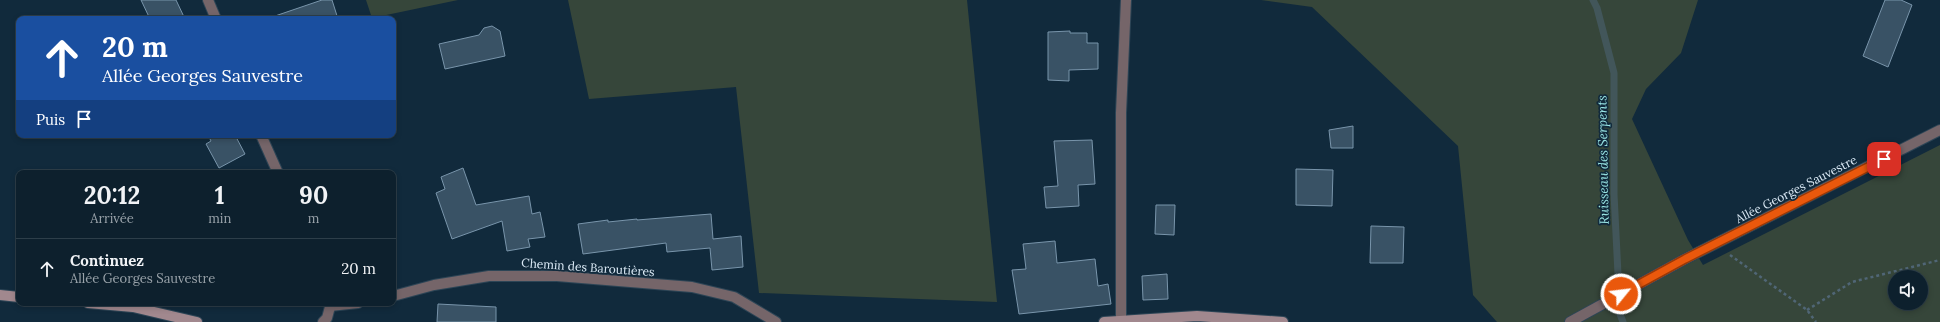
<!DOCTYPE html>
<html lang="fr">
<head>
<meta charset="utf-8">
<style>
	:root { --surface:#0d202d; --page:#162835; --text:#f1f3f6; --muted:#9aa3aa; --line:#2d3e49 }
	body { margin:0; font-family:Lora,serif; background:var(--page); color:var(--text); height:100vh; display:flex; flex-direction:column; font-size:15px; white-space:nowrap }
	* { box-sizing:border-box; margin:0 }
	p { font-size:13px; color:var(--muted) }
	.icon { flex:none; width:22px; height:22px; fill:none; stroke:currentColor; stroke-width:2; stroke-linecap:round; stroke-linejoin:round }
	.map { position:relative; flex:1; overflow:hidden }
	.details { position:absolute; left:16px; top:170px; width:380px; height:136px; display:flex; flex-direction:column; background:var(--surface); border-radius:8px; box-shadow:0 2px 6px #0003,0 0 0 1px var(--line) }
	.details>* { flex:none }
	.banner { position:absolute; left:16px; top:16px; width:380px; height:122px; border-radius:8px; box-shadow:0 2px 6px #0003,0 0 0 1px var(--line); background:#1a4fa0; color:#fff; overflow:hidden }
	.tools { position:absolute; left:1888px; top:270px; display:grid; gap:8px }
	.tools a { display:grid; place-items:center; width:40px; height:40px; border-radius:50%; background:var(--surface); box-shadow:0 2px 6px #0003,0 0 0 1px var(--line); font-size:20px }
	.pin { position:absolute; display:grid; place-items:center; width:34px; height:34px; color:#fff; margin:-17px; border-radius:8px; box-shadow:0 2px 6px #0006 }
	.me { position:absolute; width:44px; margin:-22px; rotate:61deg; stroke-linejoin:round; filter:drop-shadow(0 0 3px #0008) }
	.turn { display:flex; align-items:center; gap:14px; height:84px; padding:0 20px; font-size:18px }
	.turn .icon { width:52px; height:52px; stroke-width:2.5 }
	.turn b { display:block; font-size:28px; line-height:34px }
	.then { display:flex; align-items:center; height:38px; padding:0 20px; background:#0003; gap:8px; font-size:15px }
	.eta { display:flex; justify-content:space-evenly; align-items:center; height:68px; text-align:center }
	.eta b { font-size:24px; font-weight:700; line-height:28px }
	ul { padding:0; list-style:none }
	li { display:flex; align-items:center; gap:12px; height:60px; padding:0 20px; border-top:1px solid var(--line) }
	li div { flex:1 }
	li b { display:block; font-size:15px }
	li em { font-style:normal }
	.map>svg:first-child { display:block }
	.green { fill:#36463a; fill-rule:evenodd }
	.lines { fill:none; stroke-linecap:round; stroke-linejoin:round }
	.stream { stroke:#42565a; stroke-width:7 }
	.building { fill:#395265; stroke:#7995ab }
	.street-casing { stroke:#2d4556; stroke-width:12 }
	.secondary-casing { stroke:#2d4556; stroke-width:12 }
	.path { stroke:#506676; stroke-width:2.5; stroke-dasharray:3 3; stroke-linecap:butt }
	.street { stroke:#756569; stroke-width:10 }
	.secondary { stroke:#a1888e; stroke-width:10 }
	.route-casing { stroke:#983908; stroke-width:10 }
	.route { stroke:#ea580c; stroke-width:7 }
	.labels { text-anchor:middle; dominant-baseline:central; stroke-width:3.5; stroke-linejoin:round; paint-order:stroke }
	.street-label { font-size:12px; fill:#dcebf7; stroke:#112a3c }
	.water-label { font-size:13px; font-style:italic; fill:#97e2e2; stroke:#112a3c }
</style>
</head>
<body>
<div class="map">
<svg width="1940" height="322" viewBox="0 0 1940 322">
	<rect width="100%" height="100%" fill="#112a3c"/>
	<g class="green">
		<polygon points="366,0 458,0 372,18"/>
		<polygon points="568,0 967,0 997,302 759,293 736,87 589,99"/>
		<path d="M1261,0H1698L1681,53L1646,89L1632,119L1688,240L1703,265L1940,145V322H1497L1473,295L1458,146L1312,7ZM1895,277H1921V303H1895Z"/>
	</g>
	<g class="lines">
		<polyline class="stream" points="1593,0 1597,8 1614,73 1614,194 1620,314 1623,322"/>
	</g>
	<g class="building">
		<polygon points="141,0 176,0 185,19 150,19"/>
		<polygon points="322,0 332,0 338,19 276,19 275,16"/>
		<polygon points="1885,0 1901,0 1912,5 1888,67 1863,56"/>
		<polygon points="492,26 500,31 505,56 445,69 439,44 479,35 484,28"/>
		<polygon points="1070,31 1070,33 1087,33 1087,43 1098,43 1098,69 1069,70 1069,81 1048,80 1048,32"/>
		<polygon points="1353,126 1353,148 1331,148 1329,130"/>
		<polygon points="208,135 235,135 245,154 219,168 206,144 211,141"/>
		<polygon points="1092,140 1095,184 1078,185 1079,206 1046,208 1044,187 1058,186 1054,141"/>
		<polygon points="463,168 476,205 529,196 532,214 540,212 545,237 528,239 530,247 507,251 502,221 452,239 436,193 445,189 441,177"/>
		<polygon points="1296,169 1333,170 1332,206 1296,205"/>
		<polygon points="1156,205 1175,205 1174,235 1155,234"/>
		<polygon points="711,214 713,239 741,236 743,267 712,270 710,248 667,252 666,243 583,254 578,224 608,220 608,222 637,219 637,220"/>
		<polygon points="1371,226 1404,227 1403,263 1370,263"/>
		<polygon points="1055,241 1057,263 1095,259 1098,286 1108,284 1111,304 1019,314 1012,270 1026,269 1023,244"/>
		<polygon points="1167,274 1168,299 1143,300 1142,276"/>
		<polygon points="438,304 496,307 496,322 437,322"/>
	</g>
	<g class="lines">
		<defs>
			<g id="street">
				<polyline points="208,0 216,19"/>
				<polyline points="261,135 278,173"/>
				<polyline points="393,296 434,285 489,276 557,276 692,287 734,297 776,322"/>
				<polyline points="330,306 358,303"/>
				<polyline points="1121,320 1121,113 1126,0"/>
				<polyline points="323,322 327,318 331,303"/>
				<polyline points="1570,322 1685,259 1940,130"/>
			</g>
			<g id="secondary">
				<polyline points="0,295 19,297"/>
				<polyline points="88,303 133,307 197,322"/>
				<polyline points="1104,322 1197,316 1283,322"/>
			</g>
		</defs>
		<use href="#street" class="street-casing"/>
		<use href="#secondary" class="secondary-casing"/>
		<g class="path">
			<polyline points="1730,255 1807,310 1816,322"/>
			<polyline points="1807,310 1852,282 1940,260"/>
		</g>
		<use href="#street" class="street"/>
		<use href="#secondary" class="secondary"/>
	</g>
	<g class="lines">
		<defs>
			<polyline id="route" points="1621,294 1685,259 1884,159"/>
		</defs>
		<use href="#route" class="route-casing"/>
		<use href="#route" class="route"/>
	</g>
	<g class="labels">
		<g class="street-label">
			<text transform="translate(1796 189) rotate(-27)">Allée Georges Sauvestre</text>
			<text transform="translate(588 267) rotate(4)">Chemin des Baroutières</text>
		</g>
		<g class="water-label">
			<text transform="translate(1603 160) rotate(-91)">Ruisseau des Serpents</text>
		</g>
	</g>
</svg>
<div class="tools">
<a><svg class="icon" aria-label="sound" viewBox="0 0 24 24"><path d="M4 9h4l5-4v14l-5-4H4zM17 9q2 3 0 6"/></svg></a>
</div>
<div class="pin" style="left:1884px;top:159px;background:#d93025"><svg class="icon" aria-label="arrive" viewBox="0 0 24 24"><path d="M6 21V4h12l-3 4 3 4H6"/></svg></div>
<svg class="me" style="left:1621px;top:294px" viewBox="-20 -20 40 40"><circle r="17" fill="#ea580c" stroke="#fff" stroke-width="3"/><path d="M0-11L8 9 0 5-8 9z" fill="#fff"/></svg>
<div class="banner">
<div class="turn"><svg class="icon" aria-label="ahead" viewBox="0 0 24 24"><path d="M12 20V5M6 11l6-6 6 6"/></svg><div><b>20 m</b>Allée Georges Sauvestre</div></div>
<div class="then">Puis<svg class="icon" aria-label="arrive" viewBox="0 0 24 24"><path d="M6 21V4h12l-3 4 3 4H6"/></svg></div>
</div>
<section class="details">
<div class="eta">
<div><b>20:12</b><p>Arrivée</p></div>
<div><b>1</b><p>min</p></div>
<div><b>90</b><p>m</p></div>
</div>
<ul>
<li><svg class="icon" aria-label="ahead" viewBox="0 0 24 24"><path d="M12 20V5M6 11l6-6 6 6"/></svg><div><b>Continuez</b><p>Allée Georges Sauvestre</p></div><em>20 m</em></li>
</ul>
</section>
</div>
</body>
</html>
